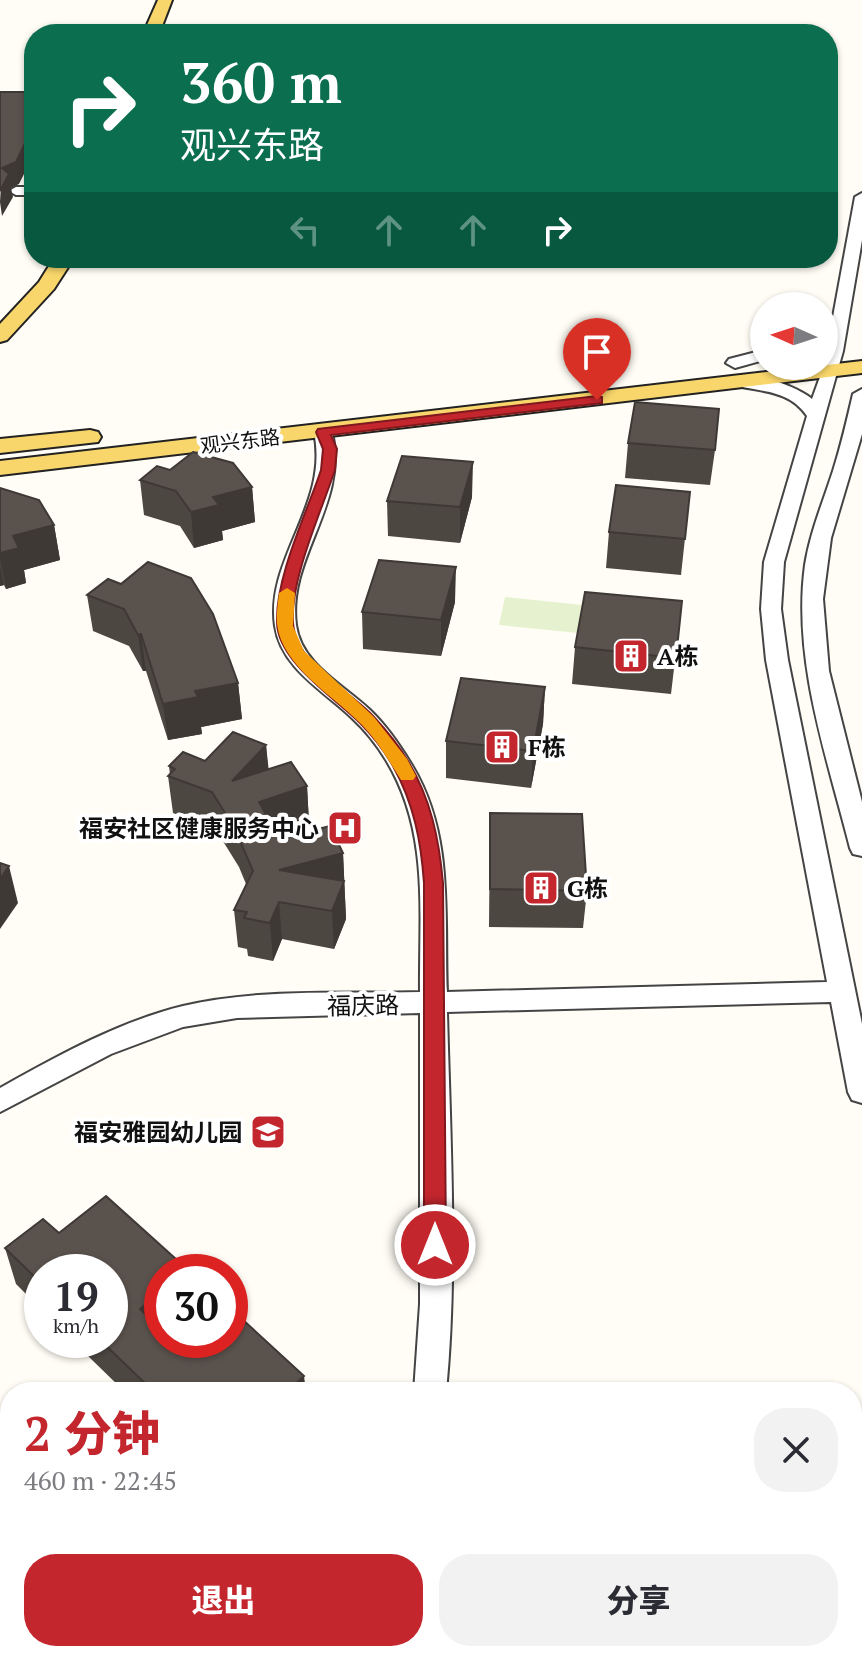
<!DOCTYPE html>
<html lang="zh">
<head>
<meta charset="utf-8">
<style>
	:root { --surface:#fff; --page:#f2f2f3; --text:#2b2b33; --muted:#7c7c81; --accent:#c4262e }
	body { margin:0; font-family:"PT Serif","Noto Sans SC",serif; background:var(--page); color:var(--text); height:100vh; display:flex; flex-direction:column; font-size:30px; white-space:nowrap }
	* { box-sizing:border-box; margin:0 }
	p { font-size:26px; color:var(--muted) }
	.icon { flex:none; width:44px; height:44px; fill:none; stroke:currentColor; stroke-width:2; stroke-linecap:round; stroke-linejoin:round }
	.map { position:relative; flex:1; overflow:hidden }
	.side { position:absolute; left:0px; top:1382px; width:862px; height:280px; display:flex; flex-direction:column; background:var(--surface); border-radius:32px 32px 0 0; box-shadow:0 2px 6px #0004 }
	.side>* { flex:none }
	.hud { position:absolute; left:24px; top:24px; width:814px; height:244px; border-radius:32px; box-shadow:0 2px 6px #0004; background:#0b6e4f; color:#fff; overflow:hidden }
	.needle { width:52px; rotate:273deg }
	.fabs { position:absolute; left:750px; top:292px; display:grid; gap:16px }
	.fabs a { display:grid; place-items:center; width:88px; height:88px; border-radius:50%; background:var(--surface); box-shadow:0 2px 6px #0004; font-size:40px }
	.speed { position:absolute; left:24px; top:1254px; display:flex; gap:16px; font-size:40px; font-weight:700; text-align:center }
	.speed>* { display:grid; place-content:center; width:104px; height:104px; border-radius:50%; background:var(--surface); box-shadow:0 2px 6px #0004; line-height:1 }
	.speed small { font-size:20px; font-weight:400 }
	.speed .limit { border:12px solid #d22; background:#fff; color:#111 }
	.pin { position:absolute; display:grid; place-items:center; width:68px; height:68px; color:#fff; margin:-82px -34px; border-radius:50% 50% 50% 0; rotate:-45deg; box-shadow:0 0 8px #0007 }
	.pin .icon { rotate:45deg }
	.me { position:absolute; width:88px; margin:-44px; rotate:0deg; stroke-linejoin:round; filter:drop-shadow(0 0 6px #0008) }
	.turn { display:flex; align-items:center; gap:28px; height:168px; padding:0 24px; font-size:36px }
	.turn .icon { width:104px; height:104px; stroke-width:2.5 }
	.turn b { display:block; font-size:56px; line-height:68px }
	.lanes { display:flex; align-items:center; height:76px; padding:0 24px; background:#0003; justify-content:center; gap:40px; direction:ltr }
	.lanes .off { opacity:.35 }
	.round { display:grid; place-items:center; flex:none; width:84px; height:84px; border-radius:32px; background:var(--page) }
	.headline { display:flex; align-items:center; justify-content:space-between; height:136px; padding:0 24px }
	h1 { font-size:48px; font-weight:800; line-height:60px; color:var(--accent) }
	.button { display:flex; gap:16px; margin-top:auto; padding:16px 24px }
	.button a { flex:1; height:92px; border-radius:32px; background:var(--accent); color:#fff; font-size:32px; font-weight:800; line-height:92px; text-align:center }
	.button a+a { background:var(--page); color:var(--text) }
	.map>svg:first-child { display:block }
	.pitch { fill:#e6f2cf }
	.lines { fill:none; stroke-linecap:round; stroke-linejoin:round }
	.minor-casing { stroke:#444; stroke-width:4 }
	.major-casing { stroke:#222; stroke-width:4 }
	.minor { fill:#fff; fill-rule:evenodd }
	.major { fill:#f9d66b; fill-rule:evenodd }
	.wall { fill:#4d4742 }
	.shaded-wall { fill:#3f3936 }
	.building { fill:#5a524d; stroke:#3f3936; stroke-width:2 }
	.route { fill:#c4262e; stroke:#7f191e; stroke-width:2 }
	.slow { fill:#f59e0b }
	.labels { text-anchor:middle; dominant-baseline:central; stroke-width:8; stroke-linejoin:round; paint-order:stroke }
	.far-street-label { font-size:20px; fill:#111; stroke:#fff }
	.poi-label { font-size:24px; font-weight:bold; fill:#111; stroke:#fff; text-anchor:start }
	.street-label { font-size:24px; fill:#111; stroke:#fff }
</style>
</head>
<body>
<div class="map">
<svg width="862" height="1662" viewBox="0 0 862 1662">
	<rect width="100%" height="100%" fill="#fffdf5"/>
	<polygon class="pitch" points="505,597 583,605 578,633 499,625"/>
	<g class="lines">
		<defs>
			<g id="minor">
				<polygon points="34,187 34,195 16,195 9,191 16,187"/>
				<path d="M862,193V240L843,351L784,562L781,609L788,660L862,1024V1103L852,1100L848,1092L831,1002L447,1012C450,1135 458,1270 446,1392H414L420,1304V1013L237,1018L183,1027L111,1054L0,1112V1088C59,1055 118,1022 183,1006C259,988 343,994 420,992C419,913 430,832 386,760C377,745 365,730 352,718C324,691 281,668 275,626C265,559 330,504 314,432L323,427L332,432C349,504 287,557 296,625C301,664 344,685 370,710C387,726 401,747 413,767C454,836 444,915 447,992L827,982L766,660L761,609L764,562L807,416C790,391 764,392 738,386L735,382C750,368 798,387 812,399L824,366L855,197Z"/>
				<polygon points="764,350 764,360 735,368 726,363 729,359"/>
				<path d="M862,389V434L831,538L823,599L829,671L862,802V856L853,854L850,848C827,757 792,660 805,565C810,533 823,502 833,471C841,446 847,420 853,394Z"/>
				<polygon points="282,1652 323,1652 319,1662 278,1662"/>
			</g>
			<g id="major">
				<polygon points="158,0 172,0 159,34 143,34"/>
				<polygon points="54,258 74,258 54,289 7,340 0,342 0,324 39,282"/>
				<polygon points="862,361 862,373 0,475 0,461"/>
				<polygon points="90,430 98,432 101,437 98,442 0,453 0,439"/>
			</g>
		</defs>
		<use href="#minor" class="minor-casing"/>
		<use href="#major" class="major-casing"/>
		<use href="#minor" class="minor"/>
		<use href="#major" class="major"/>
	</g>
	<g class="wall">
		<polygon points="628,443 715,450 710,485 625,478"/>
		<polygon points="170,470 252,487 255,522 222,531 223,540 194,548 180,526 144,515 140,480"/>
		<polygon points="0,488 54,525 60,560 24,570 26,583 6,589 4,585 0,586"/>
		<polygon points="690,492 681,575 606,568 609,532"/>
		<polygon points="472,497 460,543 388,536 387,501"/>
		<polygon points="108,579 238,683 242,719 201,727 202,734 168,740 146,671 143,671 129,646 93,631 87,595"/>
		<polygon points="682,601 671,694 572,684 575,647"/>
		<polygon points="455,602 441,656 363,649 362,612"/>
		<polygon points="545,687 543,724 531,788 446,778 446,741"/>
		<polygon points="266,745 268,769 307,786 309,823 277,834 280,839 343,853 346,919 334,949 282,939 273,961 248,956 247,949 238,947 234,910 246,884 239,867 216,830 173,813 168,776 170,775 169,766 205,761"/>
		<polygon points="490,813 587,891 583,928 489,927"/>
		<polygon points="59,1233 187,1269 187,1272 162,1272 162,1340 306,1392 125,1392 88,1356 84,1340 110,1340 110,1272 42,1272 42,1310 16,1284 5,1248"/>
		<polygon points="706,1652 852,1652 854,1662 706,1662"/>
	</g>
	<g class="shaded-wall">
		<polygon points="34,125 34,154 19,184 11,188 13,197 2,216 0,202 2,168"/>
		<polygon points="473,462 472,497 460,543 460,507"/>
		<polygon points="252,487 255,522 222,531 223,540 194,548 191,512 213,497"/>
		<polygon points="54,525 60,560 24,570 26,583 6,589 0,559 0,553 13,536"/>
		<polygon points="0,565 4,585 0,586"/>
		<polygon points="456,567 455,602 441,656 441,620"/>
		<polygon points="141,634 146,671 143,671 138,635"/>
		<polygon points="238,683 242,719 201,727 202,734 168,740 163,704 195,691"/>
		<polygon points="545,687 543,724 531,788 533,751"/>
		<polygon points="266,745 270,782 232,781"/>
		<polygon points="307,786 309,823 263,839 259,802"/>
		<polygon points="343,853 346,919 334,949 332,911 279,870"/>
		<polygon points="9,866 18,903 0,929 0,879"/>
		<polygon points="279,902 282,939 273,961 270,923"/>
		<polygon points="162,1290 162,1332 140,1309"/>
		<polygon points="304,1376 306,1392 287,1392"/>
		<polygon points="159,1384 161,1392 152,1392 152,1390"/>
	</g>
	<g class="building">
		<polygon points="0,92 34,92 34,125 16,162 2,168 9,174 0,191"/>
		<polygon points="635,402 719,409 715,450 628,443"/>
		<polygon points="193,452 233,463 252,487 213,497 219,505 191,512 176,491 140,480 157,466 170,470"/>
		<polygon points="402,456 473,462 460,507 387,501"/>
		<polygon points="616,485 690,492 685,539 609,532"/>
		<polygon points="0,488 39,500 54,525 13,536 19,548 0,553"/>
		<polygon points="379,560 456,567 441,620 362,612"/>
		<polygon points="148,562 191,578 213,614 238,683 195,691 198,697 163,704 141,634 138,635 124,609 87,595 108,579 121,584"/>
		<polygon points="585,592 682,601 676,658 575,647"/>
		<polygon points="461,678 545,687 533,751 446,741"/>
		<polygon points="233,732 266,745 232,781 291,762 307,786 259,802 280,839 330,826 343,853 279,870 344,881 332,911 279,902 270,923 244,918 247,912 234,910 253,871 235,829 212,792 168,776 175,769 169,766 183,752 205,761"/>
		<polygon points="490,813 582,814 587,891 490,889"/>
		<polygon points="0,863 9,866 0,879"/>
		<polygon points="106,1196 187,1269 183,1272 162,1272 162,1290 140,1309 162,1330 162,1340 230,1340 230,1308 304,1376 287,1392 167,1392 159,1384 152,1390 100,1340 110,1340 110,1272 42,1272 42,1282 41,1283 5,1248 43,1219 59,1233"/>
		<polygon points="758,1383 766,1392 746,1392"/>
		<polygon points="852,1642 854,1662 744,1662 744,1652 852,1652"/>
	</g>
	<path class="route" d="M597,396L602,397V403L331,435L337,449L335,470C321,512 290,580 293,622C295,664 349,690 374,717C386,730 399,746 408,761C431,799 439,839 443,883L446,1245L443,1252L435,1254L427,1252L424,1245V883C421,841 414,804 393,766C385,752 372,735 360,723C335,698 277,661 277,622C276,575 306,515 321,470L323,449L316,432L318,429Z"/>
	<path class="slow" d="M287,588L295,593L293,626L304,651L374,717L407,759L416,776L413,780H401C389,761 377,740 361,724C334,696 282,667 277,624C276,615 278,603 279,593Z"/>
	<defs>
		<symbol id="building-square" viewBox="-11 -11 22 22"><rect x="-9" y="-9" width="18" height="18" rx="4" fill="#c4262e" stroke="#fff"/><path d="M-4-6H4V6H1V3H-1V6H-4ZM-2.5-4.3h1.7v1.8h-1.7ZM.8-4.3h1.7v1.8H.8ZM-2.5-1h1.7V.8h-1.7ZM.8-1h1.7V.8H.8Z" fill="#fff"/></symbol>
		<symbol id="hospital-square" viewBox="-11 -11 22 22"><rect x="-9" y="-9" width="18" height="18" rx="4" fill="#c4262e" stroke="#fff"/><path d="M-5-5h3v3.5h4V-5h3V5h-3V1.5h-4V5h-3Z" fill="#fff"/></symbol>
		<symbol id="school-square" viewBox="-11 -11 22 22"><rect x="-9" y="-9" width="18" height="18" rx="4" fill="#c4262e" stroke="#fff"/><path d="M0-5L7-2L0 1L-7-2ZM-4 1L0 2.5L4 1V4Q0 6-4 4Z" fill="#fff"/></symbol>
	</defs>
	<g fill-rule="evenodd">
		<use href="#building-square" x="611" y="636" width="40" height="40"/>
		<use href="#building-square" x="482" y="727" width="40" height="40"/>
		<use href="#hospital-square" x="325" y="808" width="40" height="40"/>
		<use href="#building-square" x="521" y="868" width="40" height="40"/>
		<use href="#school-square" x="248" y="1112" width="40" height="40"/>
	</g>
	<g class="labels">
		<g class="far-street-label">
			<text transform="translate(240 441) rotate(-7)">观兴东路</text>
		</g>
		<g class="poi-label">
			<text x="657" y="656">A栋</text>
			<text x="528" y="747">F栋</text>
			<text x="319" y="828" text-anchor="end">福安社区健康服务中心</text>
			<text x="567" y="888">G栋</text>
			<text x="242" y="1132" text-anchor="end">福安雅园幼儿园</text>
		</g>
		<g class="street-label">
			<text transform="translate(363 1005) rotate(-1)">福庆路</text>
		</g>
	</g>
</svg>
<div class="fabs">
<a><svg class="needle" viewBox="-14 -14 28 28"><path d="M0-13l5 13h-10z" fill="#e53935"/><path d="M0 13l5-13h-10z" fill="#7c7c81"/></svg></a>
</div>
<div class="speed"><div>19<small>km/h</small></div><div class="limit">30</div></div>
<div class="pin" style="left:597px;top:400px;background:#d93025"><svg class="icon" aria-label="arrive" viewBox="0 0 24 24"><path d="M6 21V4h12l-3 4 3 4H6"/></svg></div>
<svg class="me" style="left:435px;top:1245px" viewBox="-20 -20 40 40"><circle r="17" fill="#c4262e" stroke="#fff" stroke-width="3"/><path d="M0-11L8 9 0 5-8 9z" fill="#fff"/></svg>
<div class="hud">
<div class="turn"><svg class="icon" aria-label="right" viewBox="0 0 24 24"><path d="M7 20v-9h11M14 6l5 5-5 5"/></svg><div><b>360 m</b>观兴东路</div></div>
<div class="lanes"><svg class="icon off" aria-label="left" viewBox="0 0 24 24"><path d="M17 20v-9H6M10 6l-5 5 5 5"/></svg><svg class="icon off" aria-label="ahead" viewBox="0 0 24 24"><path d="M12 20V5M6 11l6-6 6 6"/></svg><svg class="icon off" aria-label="ahead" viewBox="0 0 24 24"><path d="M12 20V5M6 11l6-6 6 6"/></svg><svg class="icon" aria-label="right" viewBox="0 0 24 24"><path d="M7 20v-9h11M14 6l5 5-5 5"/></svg></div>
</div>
<section class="side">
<div class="headline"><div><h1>2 分钟</h1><p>460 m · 22:45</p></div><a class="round"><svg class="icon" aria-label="close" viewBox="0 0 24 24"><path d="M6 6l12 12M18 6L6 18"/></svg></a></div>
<div class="button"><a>退出</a><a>分享</a></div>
</section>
</div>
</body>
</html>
